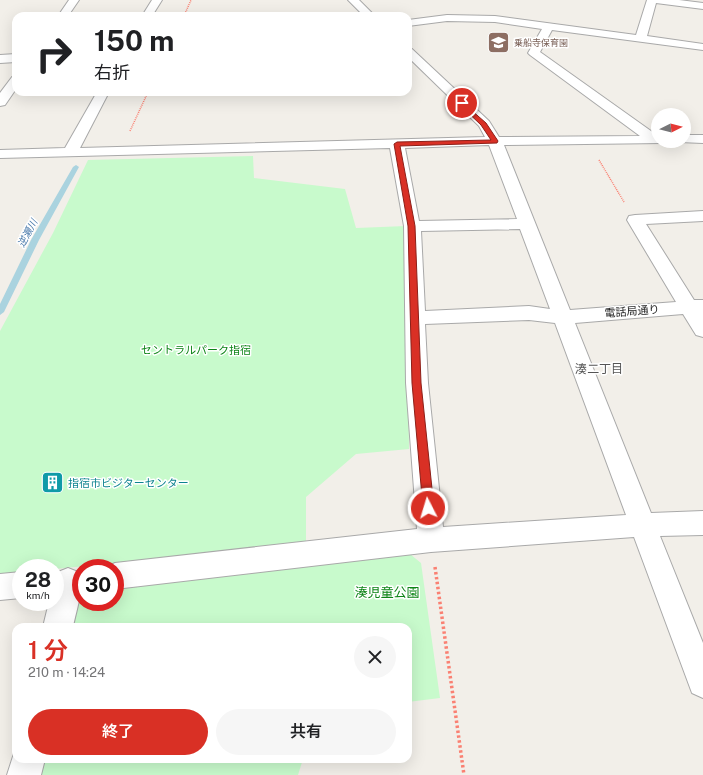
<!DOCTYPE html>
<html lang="ja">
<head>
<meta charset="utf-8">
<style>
	:root { --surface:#fff; --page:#f6f6f6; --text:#202124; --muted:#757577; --accent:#d93025 }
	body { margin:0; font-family:"Public Sans","Noto Sans JP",sans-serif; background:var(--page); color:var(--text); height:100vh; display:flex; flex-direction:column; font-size:15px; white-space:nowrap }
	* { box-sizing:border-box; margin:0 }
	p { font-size:13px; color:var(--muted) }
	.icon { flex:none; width:22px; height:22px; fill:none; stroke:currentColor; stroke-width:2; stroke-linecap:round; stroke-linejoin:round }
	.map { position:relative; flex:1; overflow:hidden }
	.details { position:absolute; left:12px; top:623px; width:400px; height:140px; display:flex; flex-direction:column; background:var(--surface); border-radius:12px; box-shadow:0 4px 16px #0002 }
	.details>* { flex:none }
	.guide { position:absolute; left:12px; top:12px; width:400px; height:84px; border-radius:12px; box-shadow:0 4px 16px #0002; background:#fff; color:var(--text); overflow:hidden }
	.needle { width:26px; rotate:84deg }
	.fabs { position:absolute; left:651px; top:108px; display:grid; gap:8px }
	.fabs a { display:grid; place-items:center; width:40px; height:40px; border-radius:50%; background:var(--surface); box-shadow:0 4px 16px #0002; font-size:20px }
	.speed { position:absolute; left:12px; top:559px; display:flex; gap:8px; font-size:20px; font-weight:700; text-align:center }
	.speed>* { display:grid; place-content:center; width:52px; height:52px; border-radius:50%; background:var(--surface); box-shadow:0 4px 16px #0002; line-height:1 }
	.speed small { font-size:10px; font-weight:400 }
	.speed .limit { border:6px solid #d22; background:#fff; color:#111 }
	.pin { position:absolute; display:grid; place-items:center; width:34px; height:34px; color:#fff; margin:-17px; border:2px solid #fff; border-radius:50%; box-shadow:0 1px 4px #0007 }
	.me { position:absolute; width:44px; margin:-22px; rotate:355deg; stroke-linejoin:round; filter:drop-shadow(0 0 3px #0008) }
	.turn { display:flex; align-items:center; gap:14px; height:84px; padding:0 16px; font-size:18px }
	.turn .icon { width:52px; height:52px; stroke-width:2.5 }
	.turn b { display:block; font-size:28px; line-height:34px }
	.round { display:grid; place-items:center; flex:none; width:42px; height:42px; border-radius:21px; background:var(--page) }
	.overview { display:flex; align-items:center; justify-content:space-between; height:68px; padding:0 16px }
	h1 { font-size:24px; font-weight:600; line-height:30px; color:var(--accent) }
	.primary-button { display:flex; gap:8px; margin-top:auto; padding:8px 16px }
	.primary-button a { flex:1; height:46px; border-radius:24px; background:var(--accent); color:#fff; font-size:16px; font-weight:600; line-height:46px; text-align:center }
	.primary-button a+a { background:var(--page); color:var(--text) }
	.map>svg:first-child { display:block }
	.park { fill:#c8facc }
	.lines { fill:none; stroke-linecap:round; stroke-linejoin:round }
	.stream { fill:#aad3df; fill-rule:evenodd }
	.minor-casing { stroke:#a9a9a9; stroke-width:2 }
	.path-far1 { stroke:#fa8072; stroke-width:1.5; stroke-dasharray:1 1; stroke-linecap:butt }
	.path { stroke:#fa8072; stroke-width:3.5; stroke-dasharray:2.5 2.5; stroke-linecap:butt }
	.minor { fill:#fff; fill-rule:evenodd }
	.route { fill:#d93025; stroke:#8d1f18 }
	.labels { text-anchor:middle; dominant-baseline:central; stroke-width:3; stroke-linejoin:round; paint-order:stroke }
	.far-education-label { font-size:9px; fill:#785e54; stroke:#fff; text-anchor:start }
	.far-water-label { font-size:10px; font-style:italic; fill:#4a7aab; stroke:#fff }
	.street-label { font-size:11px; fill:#222; stroke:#fff }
	.park-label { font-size:11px; fill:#0c8416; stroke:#fff }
	.culture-label { font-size:11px; fill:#0d838f; stroke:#fff; text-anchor:start }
	.neighbourhood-label { font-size:12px; fill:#555; stroke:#fff }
	.near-park-label { font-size:13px; fill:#0c8416; stroke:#fff }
</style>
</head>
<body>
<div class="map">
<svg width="703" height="775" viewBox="0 0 703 775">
	<rect width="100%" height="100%" fill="#f2efe9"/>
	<g class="park">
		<polygon points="253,156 254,178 345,189 356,228 406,226 409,449 356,454 306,497 306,544 55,569 21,568 21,572 0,574 0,331 53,233 88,160"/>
		<polygon points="410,554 421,563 440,698 408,702 408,627 69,627 75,599 81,594 81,602 115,602 115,584"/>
		<polygon points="42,759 303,759 298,775 38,775"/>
	</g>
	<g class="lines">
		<polygon class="stream" points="76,165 79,167 39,240 4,312 0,315 0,304 31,240 73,167"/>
		<defs>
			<g id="minor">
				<polygon points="69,0 79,0 68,16 58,16"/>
				<polygon points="152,0 162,0 152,16 142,16"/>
				<polygon points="348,0 359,0 375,16 364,16"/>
				<path d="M647,0H679L703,3V9L656,3L647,36L703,44V50L552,30L540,52L658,136V141H664L663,143L504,145L570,310L676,302L627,220L629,216L635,215L703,211V221L646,224L694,300H703V337L696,335L683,314L575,323L651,513L703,511V535L660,536L703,643V698L692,693L634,537L431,552L115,589V568H105L115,563L417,529L406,383L404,226L390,148L0,158V150L65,148L97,92H109L80,148L485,137L479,126L408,57V48L412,49L489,121L499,137L640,136L530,55L528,53L542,29L495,22L447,21L408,26V20L447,15L495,16L636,35ZM489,145L517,219L419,221L405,148ZM520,229L550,309L529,306L425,311L421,231ZM529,320L555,323L626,515L443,527L428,383L425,324Z"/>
				<polygon points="16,54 16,62 0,63 0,55"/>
				<polygon points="16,76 16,89 5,105 0,106 0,93 12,77"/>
				<polygon points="684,135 703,135 703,143 679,142 678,141 684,141"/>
				<path d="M68,568L78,572C85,588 76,610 73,627H43L49,602H55V579L58,572Z"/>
				<polygon points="21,572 21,598 0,600 0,574"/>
				<polygon points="16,747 16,759 45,759 41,775 7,775"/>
			</g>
		</defs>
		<use href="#minor" class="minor-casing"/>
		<g class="path-far1">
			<polyline points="184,16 191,0"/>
			<polyline points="130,131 148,92"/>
			<polyline points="599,160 624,202"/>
		</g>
		<polyline class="path" points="435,567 464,775"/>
		<use href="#minor" class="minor"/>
	</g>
	<polygon class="route" points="462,102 486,123 498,141 497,143 400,146 415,226 421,383 434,508 432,512 428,513 425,512 423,508 412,383 408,226 394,144 397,142 491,140 481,125 460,105 459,103"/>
	<defs>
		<symbol id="school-square" viewBox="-11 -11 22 22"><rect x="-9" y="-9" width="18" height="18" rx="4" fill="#8d6e63" stroke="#fff"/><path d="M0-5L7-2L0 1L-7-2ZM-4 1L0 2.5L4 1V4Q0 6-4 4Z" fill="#fff"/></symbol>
		<symbol id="building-square" viewBox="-11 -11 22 22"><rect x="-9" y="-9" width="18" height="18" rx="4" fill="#0f9aa8" stroke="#fff"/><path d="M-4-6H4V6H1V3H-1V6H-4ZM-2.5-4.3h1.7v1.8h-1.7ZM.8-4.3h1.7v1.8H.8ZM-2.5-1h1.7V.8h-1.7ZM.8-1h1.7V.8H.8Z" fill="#fff"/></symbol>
	</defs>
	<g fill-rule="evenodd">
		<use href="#school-square" x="486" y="30" width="25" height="25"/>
		<use href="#building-square" x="40" y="470" width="25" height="25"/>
	</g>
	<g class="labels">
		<g class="far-education-label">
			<text x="514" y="42">乗船寺保育園</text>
		</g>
		<g class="far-water-label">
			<text transform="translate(27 233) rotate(-62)">逆瀬川</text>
		</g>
		<g class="street-label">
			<text transform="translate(632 311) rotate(-4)">電話局通り</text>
		</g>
		<g class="park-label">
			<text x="196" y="350">セントラルパーク指宿</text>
		</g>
		<g class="culture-label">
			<text x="68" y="483">指宿市ビジターセンター</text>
		</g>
		<g class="neighbourhood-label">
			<text x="599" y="369">湊二丁目</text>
		</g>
		<g class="near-park-label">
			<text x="387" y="592">湊児童公園</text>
		</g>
	</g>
</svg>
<div class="fabs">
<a><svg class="needle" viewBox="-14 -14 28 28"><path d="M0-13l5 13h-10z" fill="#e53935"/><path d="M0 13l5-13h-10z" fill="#757577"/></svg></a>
</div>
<div class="speed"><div>28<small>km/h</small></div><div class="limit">30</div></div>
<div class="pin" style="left:462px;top:103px;background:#d93025"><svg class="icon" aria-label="arrive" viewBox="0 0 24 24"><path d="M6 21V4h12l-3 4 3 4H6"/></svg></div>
<svg class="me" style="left:428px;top:508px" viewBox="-20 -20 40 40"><circle r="17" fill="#d93025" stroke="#fff" stroke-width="3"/><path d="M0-11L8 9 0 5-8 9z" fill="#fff"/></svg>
<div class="guide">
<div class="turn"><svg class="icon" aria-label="right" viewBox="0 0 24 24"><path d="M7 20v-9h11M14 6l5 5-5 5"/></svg><div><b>150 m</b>右折</div></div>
</div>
<section class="details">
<div class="overview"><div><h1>1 分</h1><p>210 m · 14:24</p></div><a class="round"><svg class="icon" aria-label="close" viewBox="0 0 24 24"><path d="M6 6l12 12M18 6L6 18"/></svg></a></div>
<div class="primary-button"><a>終了</a><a>共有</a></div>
</section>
</div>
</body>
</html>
